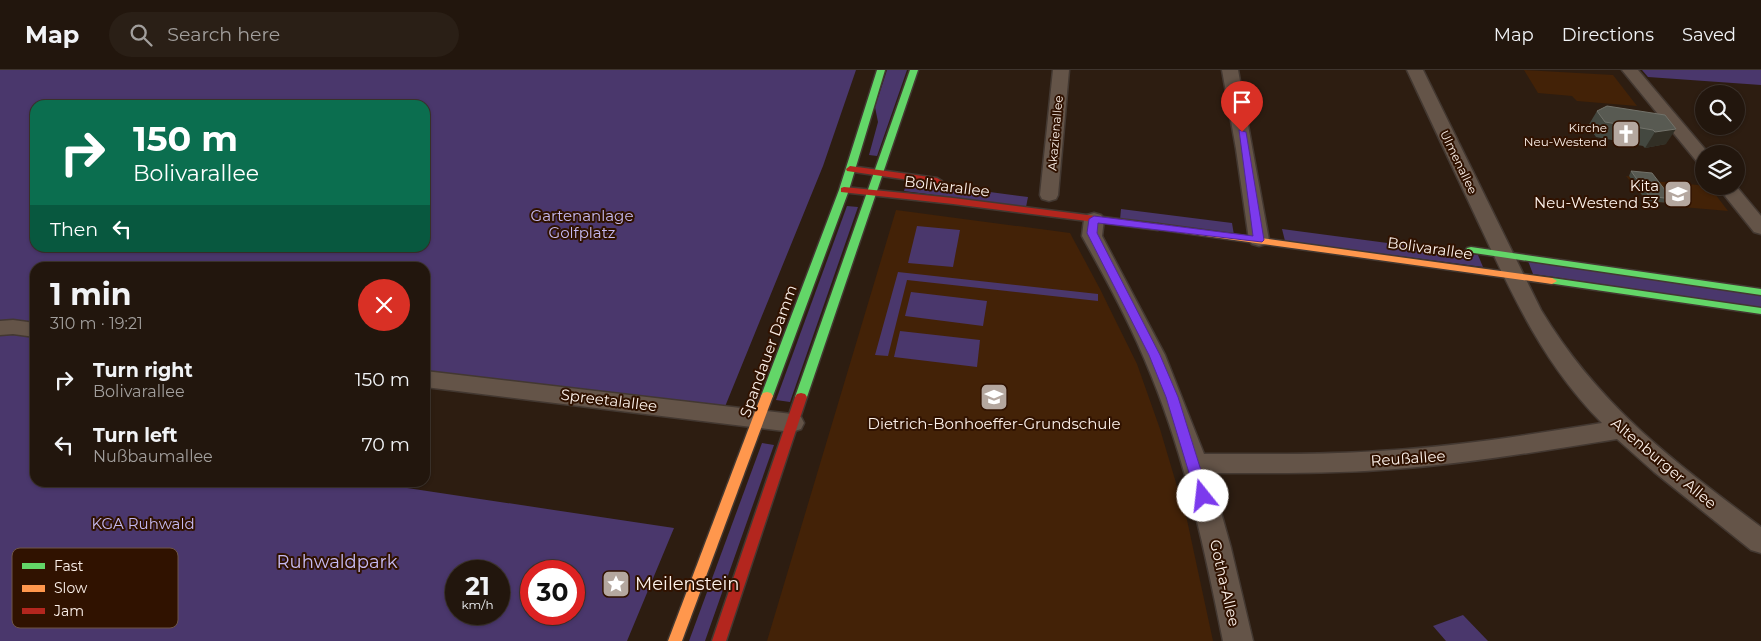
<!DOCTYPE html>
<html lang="en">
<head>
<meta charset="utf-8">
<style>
	:root { --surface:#22160d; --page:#2a1f16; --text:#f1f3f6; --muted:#a29f9d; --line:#3f352e }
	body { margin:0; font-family:Montserrat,sans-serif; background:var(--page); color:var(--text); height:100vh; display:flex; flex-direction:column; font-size:19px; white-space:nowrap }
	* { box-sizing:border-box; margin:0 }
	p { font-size:16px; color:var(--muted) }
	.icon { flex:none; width:28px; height:28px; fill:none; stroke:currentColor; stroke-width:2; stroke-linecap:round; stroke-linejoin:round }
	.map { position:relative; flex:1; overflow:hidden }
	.panel { position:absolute; left:30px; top:192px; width:400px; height:225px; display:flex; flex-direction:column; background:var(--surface); border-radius:15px; box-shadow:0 1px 4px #0004,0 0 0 1px var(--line) }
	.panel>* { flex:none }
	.top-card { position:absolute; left:30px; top:30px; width:400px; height:152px; border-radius:15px; box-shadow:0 1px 4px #0004,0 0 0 1px var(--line); background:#0b6e4f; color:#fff; overflow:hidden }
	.buttons { position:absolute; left:1695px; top:15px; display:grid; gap:10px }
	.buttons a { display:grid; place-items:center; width:50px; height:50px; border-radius:50%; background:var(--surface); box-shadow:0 1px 4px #0004,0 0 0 1px var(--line); font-size:25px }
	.speed { position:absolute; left:445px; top:490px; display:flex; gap:10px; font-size:25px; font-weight:700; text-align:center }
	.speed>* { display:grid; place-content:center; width:65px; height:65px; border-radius:50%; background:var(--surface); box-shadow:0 1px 4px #0004,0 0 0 1px var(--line); line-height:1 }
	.speed small { font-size:12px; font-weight:400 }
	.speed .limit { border:8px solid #d22; background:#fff; color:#111 }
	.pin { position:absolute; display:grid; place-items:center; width:42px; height:42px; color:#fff; margin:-51px -21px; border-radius:50% 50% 50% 0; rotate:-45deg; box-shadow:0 0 5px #0007 }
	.pin .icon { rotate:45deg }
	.me { position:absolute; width:55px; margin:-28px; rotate:344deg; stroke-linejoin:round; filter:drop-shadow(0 0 4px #0008) }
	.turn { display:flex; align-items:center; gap:18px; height:105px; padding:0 20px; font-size:22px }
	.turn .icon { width:65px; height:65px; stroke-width:2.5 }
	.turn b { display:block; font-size:35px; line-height:42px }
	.then { display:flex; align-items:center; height:48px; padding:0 20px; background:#0003; gap:10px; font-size:19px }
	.round { display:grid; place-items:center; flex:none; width:52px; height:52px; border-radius:26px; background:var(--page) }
	.summary { display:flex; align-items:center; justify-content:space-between; height:85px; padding:0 20px }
	h1 { font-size:30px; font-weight:700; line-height:38px }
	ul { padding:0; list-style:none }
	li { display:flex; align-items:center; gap:15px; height:65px; padding:0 20px }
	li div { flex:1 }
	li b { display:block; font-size:19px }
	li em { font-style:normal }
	header { display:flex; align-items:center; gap:30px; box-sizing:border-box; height:70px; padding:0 25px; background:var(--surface); border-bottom:1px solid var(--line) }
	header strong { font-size:24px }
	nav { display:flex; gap:28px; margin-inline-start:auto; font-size:18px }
	.search { width:350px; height:45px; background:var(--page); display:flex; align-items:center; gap:12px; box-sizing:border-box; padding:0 18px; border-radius:28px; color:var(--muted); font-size:19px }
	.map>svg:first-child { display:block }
	.built { fill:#432207 }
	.green { fill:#4a376c; fill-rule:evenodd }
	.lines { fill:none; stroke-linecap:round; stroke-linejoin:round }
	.street-casing { stroke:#433831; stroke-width:3 }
	.fast-casing { stroke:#433831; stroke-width:3 }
	.slow-casing { stroke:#433831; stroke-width:3 }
	.jam-casing { stroke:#433831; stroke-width:3 }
	.street { fill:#645448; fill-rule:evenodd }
	.fast { fill:#63d668; fill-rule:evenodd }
	.slow { fill:#ff974d; fill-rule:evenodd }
	.jam { fill:#b3261e; fill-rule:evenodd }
	.wall { fill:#444840 }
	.shaded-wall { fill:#322f25 }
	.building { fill:#585a52; stroke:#72726a }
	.route { fill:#7c3aed; stroke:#51269a }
	.labels { text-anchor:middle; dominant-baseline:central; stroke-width:4; stroke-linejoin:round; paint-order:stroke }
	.far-poi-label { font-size:12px; fill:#fdf2eb; stroke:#301200; text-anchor:end }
	.far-street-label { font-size:12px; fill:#fdf2eb; stroke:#301200 }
	.poi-label { font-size:15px; fill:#fdf2eb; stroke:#301200; text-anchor:end }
	.street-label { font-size:15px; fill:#fdf2eb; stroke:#301200 }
	.park-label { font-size:15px; fill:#c6baf1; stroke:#301200 }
	.near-park-label { font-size:18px; fill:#c6baf1; stroke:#301200 }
	.near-poi-label { font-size:18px; fill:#fdf2eb; stroke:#301200; text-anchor:start }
	.key { fill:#301200; stroke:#6e5546; stroke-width:1 }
	.key-label { font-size:14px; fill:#fdf2eb }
</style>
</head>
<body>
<header>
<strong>Map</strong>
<div class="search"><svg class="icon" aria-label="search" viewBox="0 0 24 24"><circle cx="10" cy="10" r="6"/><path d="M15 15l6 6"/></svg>Search here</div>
<nav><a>Map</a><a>Directions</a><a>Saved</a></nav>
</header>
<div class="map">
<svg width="1761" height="571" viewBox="0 0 1761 571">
	<rect width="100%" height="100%" fill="#2d1d11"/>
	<g class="built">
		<polygon points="1524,0 1613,5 1637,36 1577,31 1572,26 1538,23"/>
		<polygon points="1626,106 1650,108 1652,111 1709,116 1728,141 1671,136 1669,133 1646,131"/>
		<polygon points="896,140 1070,163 1100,219 1137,294 1160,359 1187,450 1213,571 767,571"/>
	</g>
	<g class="green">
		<path d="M0,0H856L823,96L722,344L425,309V198H35V412L374,413L674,458L627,571H0ZM35,35H425V178H35ZM456,501H499V544H456ZM531,501H574V544H531Z"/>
		<polygon points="887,0 907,0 877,86 869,85 878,52 875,37"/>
		<polygon points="1642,0 1761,0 1761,15 1648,7"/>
		<polygon points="907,111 1028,127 1026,137 904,121"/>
		<polygon points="847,136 858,137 790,332 776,330"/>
		<polygon points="1121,139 1232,153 1234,165 1120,150"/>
		<polygon points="917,156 960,160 953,197 908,193"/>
		<polygon points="1282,159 1478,185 1483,197 1285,171"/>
		<polygon points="1528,191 1761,225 1761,238 1533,204"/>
		<polygon points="898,202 1098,224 1098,231 907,210 888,286 875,285"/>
		<polygon points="911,222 987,231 983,256 905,246"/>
		<polygon points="900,261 980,270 977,297 894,287"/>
		<polygon points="762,373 774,375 705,571 689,571"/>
		<polygon points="1463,545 1488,571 1446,571 1433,556"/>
	</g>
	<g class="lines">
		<defs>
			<g id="street">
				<polygon points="1053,0 1069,0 1058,125 1056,129 1049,131 1042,129 1040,125"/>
				<polygon points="1222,0 1238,0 1269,170 1266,174 1259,176 1252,174 1249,170 1236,79"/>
				<path d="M1407,0H1423L1541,240C1599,336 1673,391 1761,457V483L1751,480L1654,402L1617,369C1547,380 1478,392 1407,398C1342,404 1276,403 1210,403L1231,478L1253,571H1223C1205,481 1186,391 1151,305C1132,257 1107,211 1082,166L1084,149L1087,145L1094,143L1101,145L1104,149L1102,166L1165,285L1204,384C1262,384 1321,385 1379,381C1454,377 1528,365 1602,353C1545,296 1514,229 1481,158C1456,105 1432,53 1407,0Z"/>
				<polygon points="1622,0 1638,0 1709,84 1704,84 1704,94 1698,93"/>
				<polygon points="1717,116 1736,116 1761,146 1761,164 1754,162"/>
				<polygon points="13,250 35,253 35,267 13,264 0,265 0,251"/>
				<polygon points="425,301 792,344 801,347 804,353 801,359 792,362 425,317"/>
			</g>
			<g id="fast">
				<polygon points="877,0 885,0 849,120 773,326 771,329 763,329 761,326 839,120"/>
				<polygon points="910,0 918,0 807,327 805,330 797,330 795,327"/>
				<polygon points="1471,177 1761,219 1761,225 1467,182 1466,180 1467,178"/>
				<polygon points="1552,208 1761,238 1761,244 1548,213 1547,211 1548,209"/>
			</g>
			<g id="slow">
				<polygon points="1158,154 1552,208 1557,211 1552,214 1155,159 1153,157 1155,155"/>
				<polygon points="767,322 771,323 773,326 682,571 668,571 761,326 763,323"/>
			</g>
			<g id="jam">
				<polygon points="850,96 937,108 942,111 937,114 847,101 846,99"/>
				<polygon points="844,117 953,128 1158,154 1163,157 1158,160 953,134 841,122 841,118"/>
				<polygon points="801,323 805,324 807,327 726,571 712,571 795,327 797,324"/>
			</g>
		</defs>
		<use href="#street" class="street-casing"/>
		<use href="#fast" class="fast-casing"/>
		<use href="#slow" class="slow-casing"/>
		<use href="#jam" class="jam-casing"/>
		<use href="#street" class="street"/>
		<use href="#fast" class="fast"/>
		<use href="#slow" class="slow"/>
		<use href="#jam" class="jam"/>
	</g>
	<g class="wall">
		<polygon points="1597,41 1665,45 1666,74 1645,78 1643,76 1596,67 1588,56"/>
		<polygon points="1631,101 1672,129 1669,133 1646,131 1629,106"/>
	</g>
	<polygon class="shaded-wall" points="1676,59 1666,74 1645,78 1655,62"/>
	<g class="building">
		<polygon points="1607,36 1665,45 1676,59 1655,62 1653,60 1605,52 1597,41"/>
		<polygon points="1631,101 1652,103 1672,129 1649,126"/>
	</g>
	<polygon class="route" points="1239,60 1246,62 1264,170 1262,172 1098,153 1097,163 1160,285 1178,327 1209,426 1207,430 1203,431 1198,430 1196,426 1166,327 1149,285 1087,163 1089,149 1094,146 1253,166"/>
	<defs>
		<symbol id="church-square" viewBox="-11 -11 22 22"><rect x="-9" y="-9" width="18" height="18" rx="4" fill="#b4a79f" stroke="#301200"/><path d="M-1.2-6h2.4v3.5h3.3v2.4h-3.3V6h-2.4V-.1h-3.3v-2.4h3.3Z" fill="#fff"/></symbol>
		<symbol id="school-square" viewBox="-11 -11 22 22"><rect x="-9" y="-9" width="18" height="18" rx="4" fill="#b4a79f" stroke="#301200"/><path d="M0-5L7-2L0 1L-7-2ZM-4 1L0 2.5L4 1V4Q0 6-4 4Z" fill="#fff"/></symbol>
		<symbol id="sight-square" viewBox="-11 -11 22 22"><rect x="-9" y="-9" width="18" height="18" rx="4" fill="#b4a79f" stroke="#301200"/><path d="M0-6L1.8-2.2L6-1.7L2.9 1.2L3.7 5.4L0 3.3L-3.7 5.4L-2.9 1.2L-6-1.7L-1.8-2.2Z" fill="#fff"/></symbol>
	</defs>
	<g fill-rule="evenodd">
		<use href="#church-square" x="1610" y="48" width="32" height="32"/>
		<use href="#school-square" x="1662" y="108" width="32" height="32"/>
		<use href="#school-square" x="978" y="311" width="32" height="32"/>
		<use href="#sight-square" x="600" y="498" width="32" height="32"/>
	</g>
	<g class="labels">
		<g class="far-poi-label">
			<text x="1607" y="57">Kirche<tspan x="1607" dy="14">Neu-Westend</tspan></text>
		</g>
		<g class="far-street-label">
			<text transform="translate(1055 63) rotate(-85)">Akazienallee</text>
			<text transform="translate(1459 92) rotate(64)">Ulmenallee</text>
		</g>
		<g class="poi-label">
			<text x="1659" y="115">Kita<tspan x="1659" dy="17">Neu-Westend 53</tspan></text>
			<text x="994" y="353" text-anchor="middle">Dietrich-Bonhoeffer-Grundschule</text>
		</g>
		<g class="street-label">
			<text transform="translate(947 116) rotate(7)">Bolivarallee</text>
			<text transform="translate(1430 178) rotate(8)">Bolivarallee</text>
			<text transform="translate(768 281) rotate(-70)">Spandauer Damm</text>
			<text transform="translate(609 330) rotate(7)">Spreetalallee</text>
			<text transform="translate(1408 388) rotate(-4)">Reußallee</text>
			<text transform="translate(1664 393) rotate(40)">Altenburger Allee</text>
			<text transform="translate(1225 513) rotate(77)">Gotha-Allee</text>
		</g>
		<g class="park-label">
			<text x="582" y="145">Gartenanlage<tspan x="582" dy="17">Golfplatz</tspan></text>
			<text x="143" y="453">KGA Ruhwald</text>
		</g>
		<g class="near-park-label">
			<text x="337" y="492">Ruhwaldpark</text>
		</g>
		<g class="near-poi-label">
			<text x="635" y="514">Meilenstein</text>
		</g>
	</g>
	<rect x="12" y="478" width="166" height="80" rx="8" class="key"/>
	<rect x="22" y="493" width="23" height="6" fill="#63d668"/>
	<rect x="22" y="515" width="23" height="7" fill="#ff974d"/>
	<rect x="22" y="538" width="23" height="6" fill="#b3261e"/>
	<g class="key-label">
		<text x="54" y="501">Fast</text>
		<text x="54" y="523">Slow</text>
		<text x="54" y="546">Jam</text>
	</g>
</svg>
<div class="buttons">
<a><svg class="icon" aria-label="search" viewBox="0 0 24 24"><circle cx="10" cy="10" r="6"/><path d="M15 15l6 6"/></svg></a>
<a><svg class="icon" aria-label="layers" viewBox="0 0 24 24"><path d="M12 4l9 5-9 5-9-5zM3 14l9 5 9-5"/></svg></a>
</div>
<div class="speed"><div>21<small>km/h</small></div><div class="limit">30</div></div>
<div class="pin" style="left:1242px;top:62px;background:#d93025"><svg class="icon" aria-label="arrive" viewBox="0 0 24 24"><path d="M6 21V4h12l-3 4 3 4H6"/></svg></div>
<svg class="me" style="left:1203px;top:426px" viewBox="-20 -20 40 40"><circle r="19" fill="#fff"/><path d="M0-13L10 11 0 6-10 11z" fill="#7c3aed"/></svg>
<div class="top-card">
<div class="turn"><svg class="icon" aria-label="right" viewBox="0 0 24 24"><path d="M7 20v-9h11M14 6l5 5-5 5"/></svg><div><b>150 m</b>Bolivarallee</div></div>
<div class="then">Then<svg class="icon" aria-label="left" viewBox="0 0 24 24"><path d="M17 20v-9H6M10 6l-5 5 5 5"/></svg></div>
</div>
<section class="panel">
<div class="summary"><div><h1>1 min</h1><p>310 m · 19:21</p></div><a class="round" style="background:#d93025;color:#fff"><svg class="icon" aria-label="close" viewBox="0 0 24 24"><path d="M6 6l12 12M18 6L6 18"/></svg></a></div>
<ul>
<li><svg class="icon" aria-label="right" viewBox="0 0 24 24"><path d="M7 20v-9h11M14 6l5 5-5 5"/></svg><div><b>Turn right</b><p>Bolivarallee</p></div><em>150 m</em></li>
<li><svg class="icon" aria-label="left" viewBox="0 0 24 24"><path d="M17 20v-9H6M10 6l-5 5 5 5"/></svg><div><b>Turn left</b><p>Nußbaumallee</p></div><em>70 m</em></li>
</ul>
</section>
</div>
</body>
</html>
